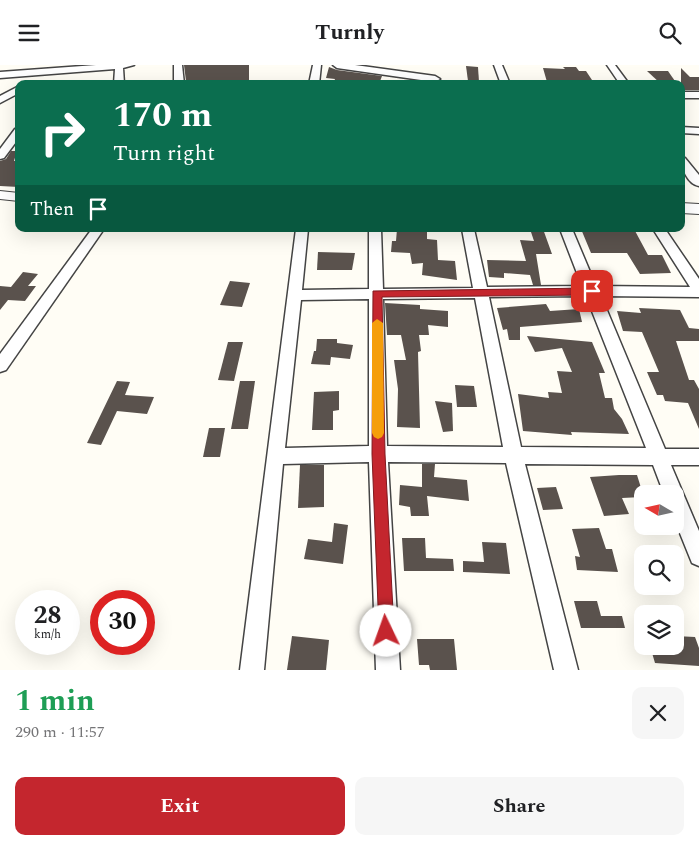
<!DOCTYPE html>
<html lang="en">
<head>
<meta charset="utf-8">
<style>
	:root { --surface:#fff; --page:#f6f6f6; --text:#202124; --muted:#757577; --accent:#c4262e }
	body { margin:0; font-family:Spectral,serif; background:var(--page); color:var(--text); height:100vh; display:flex; flex-direction:column; font-size:19px; white-space:nowrap }
	* { box-sizing:border-box; margin:0 }
	p { font-size:16px; color:var(--muted) }
	.icon { flex:none; width:28px; height:28px; fill:none; stroke:currentColor; stroke-width:2; stroke-linecap:round; stroke-linejoin:round }
	.map { position:relative; height:605px; overflow:hidden }
	.drawer { display:flex; flex-direction:column; background:var(--surface); flex:1 }
	.drawer>* { flex:none }
	.banner { position:absolute; left:15px; top:15px; width:670px; height:152px; border-radius:10px; box-shadow:0 5px 20px #0002; background:#0b6e4f; color:#fff; overflow:hidden }
	.needle { width:32px; rotate:279deg }
	.fabs { position:absolute; left:634px; top:420px; display:grid; gap:10px }
	.fabs a { display:grid; place-items:center; width:50px; height:50px; border-radius:10px; background:var(--surface); box-shadow:0 5px 20px #0002; font-size:25px }
	.speed { position:absolute; left:15px; top:525px; display:flex; gap:10px; font-size:25px; font-weight:700; text-align:center }
	.speed>* { display:grid; place-content:center; width:65px; height:65px; border-radius:50%; background:var(--surface); box-shadow:0 5px 20px #0002; line-height:1 }
	.speed small { font-size:12px; font-weight:400 }
	.speed .limit { border:8px solid #d22; background:#fff; color:#111 }
	.pin { position:absolute; display:grid; place-items:center; width:42px; height:42px; color:#fff; margin:-21px; border-radius:10px; box-shadow:0 2px 8px #0006 }
	.me { position:absolute; width:55px; margin:-28px; rotate:357deg; stroke-linejoin:round; filter:drop-shadow(0 0 4px #0008) }
	.turn { display:flex; align-items:center; gap:18px; height:105px; padding:0 15px; font-size:22px }
	.turn .icon { width:65px; height:65px; stroke-width:2.5 }
	.turn b { display:block; font-size:35px; line-height:42px }
	.then { display:flex; align-items:center; height:48px; padding:0 15px; background:#0003; gap:10px; font-size:19px }
	.round { display:grid; place-items:center; flex:none; width:52px; height:52px; border-radius:10px; background:var(--page) }
	.headline { display:flex; align-items:center; justify-content:space-between; height:85px; padding:0 15px }
	h1 { font-size:30px; font-weight:700; line-height:38px; color:#1e9e55 }
	.primary-button { display:flex; gap:10px; margin-top:auto; padding:10px 15px }
	.primary-button a { flex:1; height:58px; border-radius:10px; background:var(--accent); color:#fff; font-size:20px; font-weight:700; line-height:58px; text-align:center }
	.primary-button a+a { background:var(--page); color:var(--text) }
	header { display:flex; justify-content:space-between; align-items:center; height:65px; padding:0 15px; background:var(--surface); font-size:22px; font-weight:700 }
	.map>svg:first-child { display:block }
	.building { fill:#5a524d }
	.lines { fill:none; stroke-linecap:round; stroke-linejoin:round }
	.minor-casing { stroke:#444; stroke-width:3 }
	.tertiary-casing { stroke:#444; stroke-width:2 }
	.minor { fill:#fff; fill-rule:evenodd }
	.tertiary { fill:#fff; fill-rule:evenodd }
	.route { fill:#c4262e; stroke:#7f191e }
	.slow { fill:#f59e0b }
</style>
</head>
<body>
<header><svg class="icon" aria-label="menu" viewBox="0 0 24 24"><path d="M4 6h16M4 12h16M4 18h16"/></svg>Turnly<svg class="icon" aria-label="search" viewBox="0 0 24 24"><circle cx="10" cy="10" r="6"/><path d="M15 15l6 6"/></svg></header>
<div class="map">
<svg width="699" height="605" viewBox="0 0 699 605">
	<rect width="100%" height="100%" fill="#fffdf5"/>
	<g class="building">
		<polygon points="184,0 249,0 249,17 244,17 244,19 190,19 191,15 186,16"/>
		<polygon points="466,1 478,2 479,17 468,16"/>
		<polygon points="329,2 337,5 382,11 379,19 333,19 335,14 326,13"/>
		<polygon points="563,2 576,2 579,6 586,6 594,18 547,17 543,3 565,4"/>
		<polygon points="681,3 690,12 699,12 699,25 681,25"/>
		<polygon points="647,6 668,6 677,19 661,19"/>
		<polygon points="11,86 17,86 14,96 19,96 19,122 0,121 0,96 6,94"/>
		<polygon points="397,164 427,167 427,174 437,175 438,195 455,196 457,215 422,210 423,198 412,199 410,188 391,187 392,176 396,176"/>
		<polygon points="530,164 543,164 552,189 536,189 541,220 533,220 530,210 504,208 504,213 489,212 487,195 526,196 520,175 534,176"/>
		<polygon points="581,164 634,164 648,190 662,190 671,208 640,209 627,188 591,188"/>
		<polygon points="318,187 355,188 352,205 317,205"/>
		<polygon points="23,207 38,209 28,221 36,221 25,236 8,235 0,245 0,221 11,222"/>
		<polygon points="230,216 250,218 242,242 220,240"/>
		<polygon points="385,238 420,240 420,244 448,246 448,262 428,260 429,270 419,270 421,286 418,287 420,363 397,362 398,324 394,295 406,295 401,270 387,270"/>
		<polygon points="546,239 550,246 579,244 582,257 520,262 520,275 509,275 507,264 503,265 497,243"/>
		<polygon points="639,243 680,245 689,263 699,264 699,276 676,276 689,315 694,315 699,324 699,364 688,338 665,336 663,330 657,330 647,307 659,307 642,267 623,266 617,246 641,248"/>
		<polygon points="527,271 592,277 605,308 599,308 605,333 612,333 614,344 622,354 629,369 571,367 572,370 523,366 518,329 549,333 548,327 562,328 557,306 572,307 562,283 535,287"/>
		<polygon points="317,274 337,274 337,278 353,280 350,294 331,292 330,300 311,299 314,286 316,286"/>
		<polygon points="228,277 243,277 234,316 218,315"/>
		<polygon points="117,316 130,317 125,330 154,332 147,349 117,346 101,380 87,378"/>
		<polygon points="240,316 255,316 248,364 231,364"/>
		<polygon points="455,320 474,321 477,342 457,342"/>
		<polygon points="339,326 339,345 333,346 333,365 312,365 314,327"/>
		<polygon points="435,336 452,338 453,366 443,367"/>
		<polygon points="209,363 225,363 220,392 203,392"/>
		<polygon points="422,399 435,399 434,412 467,415 469,436 427,431 429,451 411,451 410,442 399,440 400,420 422,422"/>
		<polygon points="300,400 324,400 324,442 298,443"/>
		<polygon points="619,410 637,410 642,426 642,432 622,433 629,449 604,451 590,412"/>
		<polygon points="556,422 563,444 543,445 537,423"/>
		<polygon points="334,458 348,460 343,499 304,494 308,474 332,477"/>
		<polygon points="599,463 606,484 612,484 618,507 577,505 575,491 580,492 572,464"/>
		<polygon points="402,473 425,473 426,493 453,494 454,506 404,506"/>
		<polygon points="482,477 506,478 510,509 463,507 463,496 484,497"/>
		<polygon points="574,536 597,536 601,551 622,551 625,563 581,563"/>
		<polygon points="292,571 329,575 326,605 287,605"/>
		<polygon points="675,571 695,572 699,583 699,601 655,598 650,581 675,581"/>
		<polygon points="417,574 454,574 457,605 430,605 429,600 419,600"/>
	</g>
	<g class="lines">
		<defs>
			<g id="minor">
				<polygon points="96,0 134,0 123,3 124,19 114,19 115,4 0,13 0,7"/>
				<polygon points="174,0 182,0 184,19 174,19"/>
				<polygon points="313,0 321,0 319,19 309,19"/>
				<polygon points="333,0 355,0 435,11 440,14 435,17 337,3"/>
				<polygon points="494,0 502,0 510,19 501,19"/>
				<polygon points="607,0 615,0 629,19 620,19"/>
				<polygon points="19,21 19,28 0,38 0,31"/>
				<rect x="681" y="27" width="18" height="6"/>
				<polygon points="681,62 699,63 699,69 681,68"/>
				<polygon points="19,63 19,73 4,93 0,94 0,84 15,64"/>
				<path d="M681,92L685,93L699,110V121C687,119 681,102 681,92Z"/>
				<polygon points="92,164 104,164 6,305 0,307 0,289"/>
				<path d="M296,164H308L302,225L369,224V164H381L383,224L473,223L462,164H474L487,222L582,221L560,164H572L596,221L690,222L653,164H665L699,214V232L601,231L665,384H699V400H671L699,466V501L692,498L675,456V429H664L653,400L525,399L578,605H554L506,398L388,397L400,605H376L369,397L283,399L264,605H240ZM586,231L646,383L521,382L489,232ZM475,233L503,382L387,381L383,234ZM369,234V381L285,383L301,235Z"/>
			</g>
			<g id="tertiary">
				<polygon points="0,126 19,128 19,136 0,134"/>
				<polygon points="681,138 699,139 699,149 681,148"/>
			</g>
		</defs>
		<use href="#minor" class="minor-casing"/>
		<use href="#tertiary" class="tertiary-casing"/>
		<use href="#minor" class="minor"/>
		<use href="#tertiary" class="tertiary"/>
	</g>
	<polygon class="route" points="592,223 597,226 592,230 382,232 385,389 394,566 392,571 386,574 381,571 379,566 372,389 373,226"/>
	<polygon class="slow" points="377,254 383,258 384,368 382,372 378,374 374,372 372,368 372,258"/>
</svg>
<div class="fabs">
<a><svg class="needle" viewBox="-14 -14 28 28"><path d="M0-13l5 13h-10z" fill="#e53935"/><path d="M0 13l5-13h-10z" fill="#757577"/></svg></a>
<a><svg class="icon" aria-label="search" viewBox="0 0 24 24"><circle cx="10" cy="10" r="6"/><path d="M15 15l6 6"/></svg></a>
<a><svg class="icon" aria-label="layers" viewBox="0 0 24 24"><path d="M12 4l9 5-9 5-9-5zM3 14l9 5 9-5"/></svg></a>
</div>
<div class="speed"><div>28<small>km/h</small></div><div class="limit">30</div></div>
<div class="pin" style="left:592px;top:226px;background:#d93025"><svg class="icon" aria-label="arrive" viewBox="0 0 24 24"><path d="M6 21V4h12l-3 4 3 4H6"/></svg></div>
<svg class="me" style="left:386px;top:566px" viewBox="-20 -20 40 40"><circle r="19" fill="#fff"/><path d="M0-13L10 11 0 6-10 11z" fill="#c4262e"/></svg>
<div class="banner">
<div class="turn"><svg class="icon" aria-label="right" viewBox="0 0 24 24"><path d="M7 20v-9h11M14 6l5 5-5 5"/></svg><div><b>170 m</b>Turn right</div></div>
<div class="then">Then<svg class="icon" aria-label="arrive" viewBox="0 0 24 24"><path d="M6 21V4h12l-3 4 3 4H6"/></svg></div>
</div>
</div>
<section class="drawer">
<div class="headline"><div><h1>1 min</h1><p>290 m · 11:57</p></div><a class="round"><svg class="icon" aria-label="close" viewBox="0 0 24 24"><path d="M6 6l12 12M18 6L6 18"/></svg></a></div>
<div class="primary-button"><a>Exit</a><a>Share</a></div>
</section>
</body>
</html>
